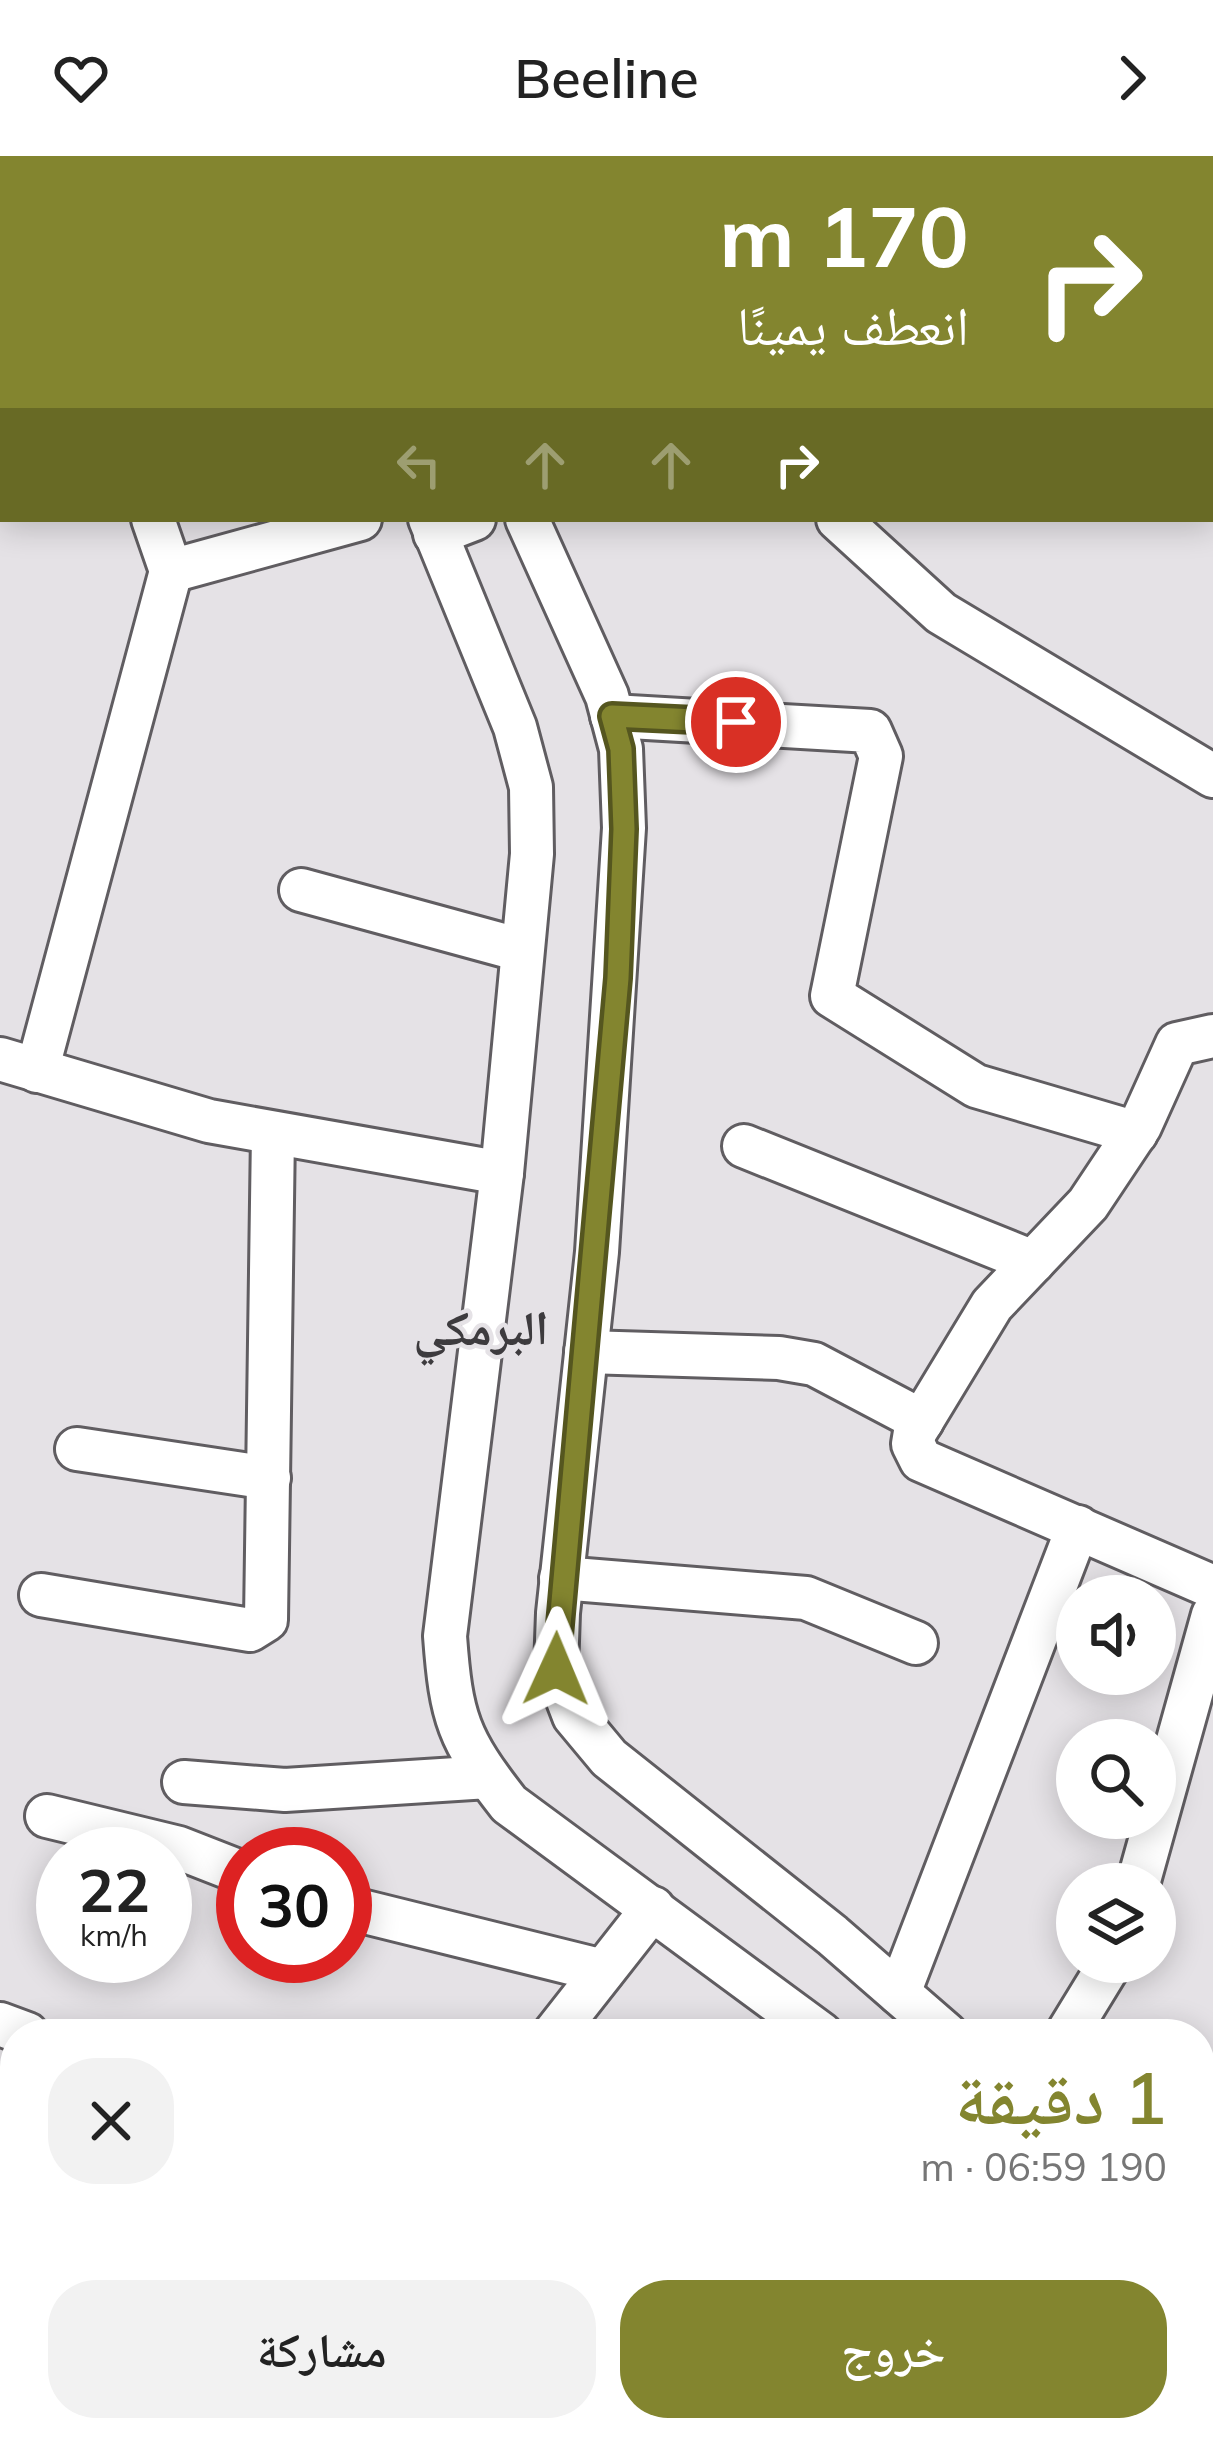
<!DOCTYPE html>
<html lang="ar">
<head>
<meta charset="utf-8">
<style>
	:root { --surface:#fff; --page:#f2f2f2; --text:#222; --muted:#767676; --accent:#83852f }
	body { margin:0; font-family:Mulish,"Noto Naskh Arabic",sans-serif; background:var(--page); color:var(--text); direction:rtl; height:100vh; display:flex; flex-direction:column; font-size:45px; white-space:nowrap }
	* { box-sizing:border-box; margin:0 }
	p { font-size:39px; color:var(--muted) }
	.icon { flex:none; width:66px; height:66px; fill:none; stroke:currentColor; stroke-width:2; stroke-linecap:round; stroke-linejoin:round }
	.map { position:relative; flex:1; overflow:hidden; direction:ltr }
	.sheet { position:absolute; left:0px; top:1863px; width:1215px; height:423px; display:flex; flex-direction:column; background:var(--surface); border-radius:48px 48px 0 0; box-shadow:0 6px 30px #0003; direction:rtl }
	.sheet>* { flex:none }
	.hud { position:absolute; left:0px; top:0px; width:1215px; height:366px; box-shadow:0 6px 30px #0003; direction:rtl; background:#83852f; color:#fff; overflow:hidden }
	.buttons { position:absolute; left:1056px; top:1419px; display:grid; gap:24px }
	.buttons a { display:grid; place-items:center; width:120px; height:120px; border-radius:50%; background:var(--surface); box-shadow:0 6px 30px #0003; font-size:60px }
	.speed { position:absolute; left:36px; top:1671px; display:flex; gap:24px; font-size:60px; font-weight:700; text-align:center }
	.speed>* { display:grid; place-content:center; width:156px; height:156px; border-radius:50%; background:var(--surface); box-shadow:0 6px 30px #0003; line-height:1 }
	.speed small { font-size:30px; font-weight:400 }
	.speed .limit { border:18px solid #d22; background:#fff; color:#111 }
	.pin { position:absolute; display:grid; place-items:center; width:102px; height:102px; color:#fff; margin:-51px; border:6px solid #fff; border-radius:50%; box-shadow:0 3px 12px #0007 }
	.me { position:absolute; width:132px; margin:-66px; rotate:1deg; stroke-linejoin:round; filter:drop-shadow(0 0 9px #0008) }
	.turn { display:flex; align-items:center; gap:42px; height:252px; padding:0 48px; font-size:54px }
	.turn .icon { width:156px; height:156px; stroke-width:2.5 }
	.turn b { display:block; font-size:84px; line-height:102px }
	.lanes { display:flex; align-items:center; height:114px; padding:0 48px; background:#0003; justify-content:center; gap:60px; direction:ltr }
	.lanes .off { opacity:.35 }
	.round { display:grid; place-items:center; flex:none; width:126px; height:126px; border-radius:48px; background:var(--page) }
	.overview { display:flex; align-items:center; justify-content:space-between; height:204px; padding:0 48px }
	h1 { font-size:72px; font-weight:600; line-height:90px; color:var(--accent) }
	.primary-button { display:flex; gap:24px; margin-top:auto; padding:24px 48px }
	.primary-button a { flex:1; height:138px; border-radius:48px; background:var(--accent); color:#fff; font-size:48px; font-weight:600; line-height:138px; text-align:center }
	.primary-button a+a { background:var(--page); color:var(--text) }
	header { display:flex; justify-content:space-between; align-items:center; height:156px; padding:0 48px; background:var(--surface); font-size:54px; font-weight:600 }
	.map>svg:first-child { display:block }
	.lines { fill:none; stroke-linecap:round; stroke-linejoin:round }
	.street-casing { stroke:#605d61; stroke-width:48 }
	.secondary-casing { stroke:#605d61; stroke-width:63 }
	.street { stroke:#fff; stroke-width:42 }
	.secondary { stroke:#ebd3f0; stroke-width:57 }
	.route-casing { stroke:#55561f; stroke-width:30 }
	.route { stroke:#83852f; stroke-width:21 }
	.labels { text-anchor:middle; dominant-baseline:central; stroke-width:9; stroke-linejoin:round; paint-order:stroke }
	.quarter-label { font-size:48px; font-weight:bold; fill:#3d3b3e; stroke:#e5e2e6 }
</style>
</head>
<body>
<header><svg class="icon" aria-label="forward" viewBox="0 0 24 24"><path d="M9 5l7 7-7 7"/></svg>Beeline<svg class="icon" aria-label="heart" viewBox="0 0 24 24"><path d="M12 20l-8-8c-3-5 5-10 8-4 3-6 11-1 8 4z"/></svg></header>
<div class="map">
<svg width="1213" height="2285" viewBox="0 0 1213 2285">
	<rect width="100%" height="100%" fill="#e5e2e6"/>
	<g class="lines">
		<defs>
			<g id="street">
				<polyline points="295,0 297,3"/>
				<polyline points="385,0 386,3"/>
				<polyline points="616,0 618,3"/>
				<polyline points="1212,140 1213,139"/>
				<path d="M430,363L515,571L531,631L532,698L502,1017L445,1480C451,1562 458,1583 509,1648L821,1878"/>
				<polyline points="527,363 607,540 621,593 624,672 597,1096 558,1457 556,1513 574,1560 609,1602 832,1779 946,1878"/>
				<polyline points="838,363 941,457 1213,620"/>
				<polyline points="435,378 474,363"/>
				<polyline points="171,415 360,363"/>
				<polyline points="612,560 870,575 881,600 832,840 976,930 1136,977"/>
				<polyline points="301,734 521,794"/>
				<polyline points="1213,880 1177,888 1140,970 1088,1048 992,1149 915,1276 913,1288 921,1304 1213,1431"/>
				<polyline points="0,903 209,965 502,1017"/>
				<polyline points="37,915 171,415 153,363"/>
				<polyline points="744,990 1033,1106"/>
				<polyline points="586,1196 779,1202 814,1208 922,1265"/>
				<polyline points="77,1293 269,1322"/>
				<polyline points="561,1422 806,1442 916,1487"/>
				<polyline points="41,1439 250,1474 266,1464 273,977"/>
				<polyline points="184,1626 285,1634 488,1621"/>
				<polyline points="47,1660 179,1692 243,1717"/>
				<polyline points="1138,1728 1213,1459"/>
				<polyline points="345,1751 603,1815"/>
				<polyline points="899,1837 1078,1371"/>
				<polyline points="0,1868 27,1878"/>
				<polyline points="554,1878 653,1752"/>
				<polyline points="1067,1878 1111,1806"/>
				<polyline points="1200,2121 1213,2136"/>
				<polyline points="282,2271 283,2285"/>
				<polyline points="1196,2271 1208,2285"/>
				<polyline points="779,2285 789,2271"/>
			</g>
			<g id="secondary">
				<polyline points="943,0 946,3"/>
				<polyline points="1212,304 1213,305"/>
			</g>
		</defs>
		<use href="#street" class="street-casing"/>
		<use href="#secondary" class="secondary-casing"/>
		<use href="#street" class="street"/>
		<use href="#secondary" class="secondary"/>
	</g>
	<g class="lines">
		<defs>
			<polyline id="route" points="556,1513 618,822 624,673 621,593 612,560 736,566"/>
		</defs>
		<use href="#route" class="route-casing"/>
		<use href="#route" class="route"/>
	</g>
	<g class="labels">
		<g class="quarter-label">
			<text x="481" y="1171">البرمكي</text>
		</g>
	</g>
</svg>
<div class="buttons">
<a><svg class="icon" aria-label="sound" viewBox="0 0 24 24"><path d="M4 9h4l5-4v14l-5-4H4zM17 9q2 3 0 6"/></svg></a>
<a><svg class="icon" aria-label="search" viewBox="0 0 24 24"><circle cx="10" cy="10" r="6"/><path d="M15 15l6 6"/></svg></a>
<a><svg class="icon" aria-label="layers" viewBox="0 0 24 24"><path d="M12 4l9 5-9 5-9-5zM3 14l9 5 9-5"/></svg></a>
</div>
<div class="speed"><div>22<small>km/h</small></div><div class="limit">30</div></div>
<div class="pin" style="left:736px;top:566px;background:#d93025"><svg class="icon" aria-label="arrive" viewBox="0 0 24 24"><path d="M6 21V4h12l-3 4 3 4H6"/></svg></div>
<svg class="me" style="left:556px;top:1513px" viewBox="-20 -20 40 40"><path d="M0-17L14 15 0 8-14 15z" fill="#83852f" stroke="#fff" stroke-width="4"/></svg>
<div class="hud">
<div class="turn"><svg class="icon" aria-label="right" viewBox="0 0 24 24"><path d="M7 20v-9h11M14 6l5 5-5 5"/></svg><div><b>170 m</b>انعطف يمينًا</div></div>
<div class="lanes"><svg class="icon off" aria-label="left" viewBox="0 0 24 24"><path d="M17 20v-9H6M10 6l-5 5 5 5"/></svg><svg class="icon off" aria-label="ahead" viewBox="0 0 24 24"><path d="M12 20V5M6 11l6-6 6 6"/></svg><svg class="icon off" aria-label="ahead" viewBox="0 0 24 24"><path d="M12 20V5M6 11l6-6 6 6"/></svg><svg class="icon" aria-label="right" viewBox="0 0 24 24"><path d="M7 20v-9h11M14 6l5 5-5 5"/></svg></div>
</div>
<section class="sheet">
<div class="overview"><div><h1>1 دقيقة</h1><p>190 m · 06:59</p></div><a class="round"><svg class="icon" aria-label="close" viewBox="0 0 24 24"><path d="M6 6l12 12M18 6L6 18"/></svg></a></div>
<div class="primary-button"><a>خروج</a><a>مشاركة</a></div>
</section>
</div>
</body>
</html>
